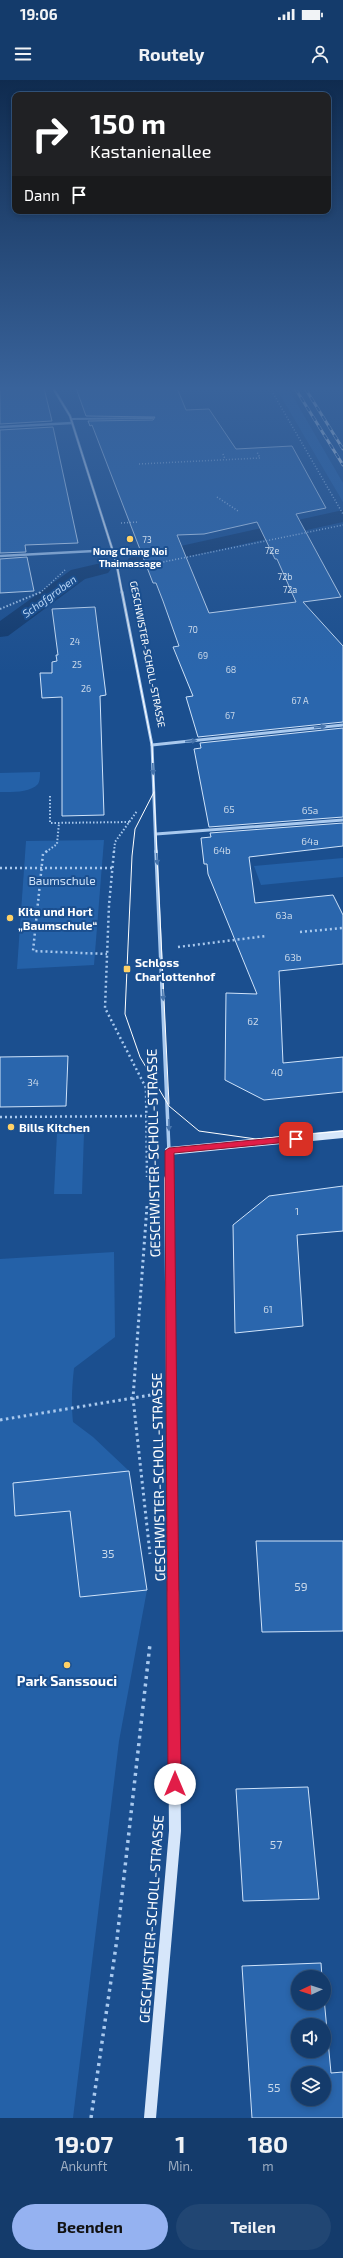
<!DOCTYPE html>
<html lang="de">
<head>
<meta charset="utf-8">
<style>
	:root { --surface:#143b6b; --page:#214673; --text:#f1f3f6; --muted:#9dadc1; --line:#33557e; --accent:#95b2f1 }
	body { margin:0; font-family:"Exo 2",sans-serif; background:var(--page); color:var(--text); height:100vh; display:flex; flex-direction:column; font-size:15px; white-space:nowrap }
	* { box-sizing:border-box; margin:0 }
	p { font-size:13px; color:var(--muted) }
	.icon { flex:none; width:22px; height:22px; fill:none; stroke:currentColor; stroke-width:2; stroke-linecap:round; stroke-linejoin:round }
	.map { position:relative; height:2038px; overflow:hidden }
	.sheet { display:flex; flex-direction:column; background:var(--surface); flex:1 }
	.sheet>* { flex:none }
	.top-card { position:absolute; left:12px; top:12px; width:319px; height:122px; border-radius:8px; box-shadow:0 2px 6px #0003,0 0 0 1px var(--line); background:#202124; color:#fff; overflow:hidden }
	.needle { width:26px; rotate:266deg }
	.tools { position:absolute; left:291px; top:1890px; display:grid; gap:8px }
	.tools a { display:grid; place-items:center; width:40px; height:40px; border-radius:50%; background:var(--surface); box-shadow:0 2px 6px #0003,0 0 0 1px var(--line); font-size:20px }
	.pin { position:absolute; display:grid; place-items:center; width:34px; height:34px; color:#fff; margin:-17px; border-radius:8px; box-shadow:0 2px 6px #0006 }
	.me { position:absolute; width:44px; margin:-22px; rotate:0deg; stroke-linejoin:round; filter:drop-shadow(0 0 3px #0008) }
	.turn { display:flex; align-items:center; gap:14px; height:84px; padding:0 12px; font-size:18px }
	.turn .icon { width:52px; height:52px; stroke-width:2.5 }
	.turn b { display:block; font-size:28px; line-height:34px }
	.then { display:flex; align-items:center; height:38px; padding:0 12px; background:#0003; gap:8px; font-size:15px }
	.eta { display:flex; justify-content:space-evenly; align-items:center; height:68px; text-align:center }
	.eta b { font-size:24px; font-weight:700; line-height:28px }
	.button { display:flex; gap:8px; margin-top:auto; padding:8px 12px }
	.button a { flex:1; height:46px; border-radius:24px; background:var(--accent); color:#111; font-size:16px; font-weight:700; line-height:46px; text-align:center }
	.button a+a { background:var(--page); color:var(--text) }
	.status { display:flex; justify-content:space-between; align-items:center; height:28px; padding:0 20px; background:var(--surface); direction:ltr }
	.status svg { height:11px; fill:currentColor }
	header { display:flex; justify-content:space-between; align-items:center; height:52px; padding:0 12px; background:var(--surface); font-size:18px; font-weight:700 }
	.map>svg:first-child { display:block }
	.green { fill:#2461a8 }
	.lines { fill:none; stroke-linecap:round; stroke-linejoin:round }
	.canal { fill:#123a6d; fill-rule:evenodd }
	.building { fill:#2a66ad; stroke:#cfe3fa; fill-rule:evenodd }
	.path-far4 { stroke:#a9c9ee; stroke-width:1.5; stroke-dasharray:1 2; stroke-linecap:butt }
	.path-far3 { stroke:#a9c9ee; stroke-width:2; stroke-dasharray:1.5 2; stroke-linecap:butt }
	.path-far2 { stroke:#a9c9ee; stroke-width:2.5; stroke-dasharray:2 3; stroke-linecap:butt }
	.path-far1 { stroke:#a9c9ee; stroke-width:3; stroke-dasharray:2.5 3.5; stroke-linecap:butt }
	.path { stroke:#a9c9ee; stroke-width:3.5; stroke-dasharray:3 4.5; stroke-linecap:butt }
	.lane { stroke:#a9c9ee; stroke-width:2 }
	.street-far2 { stroke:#a9c9ee; stroke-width:2.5 }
	.street-far1 { stroke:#a9c9ee; stroke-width:3 }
	.street { stroke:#a9c9ee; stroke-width:3.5 }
	.secondary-far2 { stroke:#d6e6fa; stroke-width:8 }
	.secondary-far1 { stroke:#d6e6fa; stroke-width:10 }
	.secondary { stroke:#d6e6fa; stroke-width:12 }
	.tram { stroke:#fff; stroke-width:1 }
	.rail-casing { stroke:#fff; stroke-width:3 }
	.rail { stroke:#1b4f8f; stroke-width:2; stroke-dasharray:5.5; stroke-linecap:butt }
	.oneway { fill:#4674ac }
	.route { fill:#e11d48; stroke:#92132f }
	.poi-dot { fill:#ffd166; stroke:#1b4f8f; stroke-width:1.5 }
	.labels { text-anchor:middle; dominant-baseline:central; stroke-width:4; stroke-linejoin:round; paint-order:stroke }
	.far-number-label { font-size:9px; fill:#cad9ea }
	.far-poi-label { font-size:10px; font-weight:bold; fill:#fff; stroke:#1b4f8f }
	.far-street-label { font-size:10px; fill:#fff; stroke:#1b4f8f }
	.number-label { font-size:10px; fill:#cad9ea }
	.far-water-label { font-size:11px; font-style:italic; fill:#b5d3f5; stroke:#1b4f8f }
	.park-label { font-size:12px; fill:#cfe3fa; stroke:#1b4f8f }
	.poi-label { font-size:12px; font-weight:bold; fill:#fff; stroke:#1b4f8f; text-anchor:start }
	.near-number-label { font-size:12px; fill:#cad9ea }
	.near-street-label { font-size:14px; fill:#fff; stroke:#1b4f8f }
	.near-poi-label { font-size:14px; font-weight:bold; fill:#fff; stroke:#1b4f8f }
</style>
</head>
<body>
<div class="status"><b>19:06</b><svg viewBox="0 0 49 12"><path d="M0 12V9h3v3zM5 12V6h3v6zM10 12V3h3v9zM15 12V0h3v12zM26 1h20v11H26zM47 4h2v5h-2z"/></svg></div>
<header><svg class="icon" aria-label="menu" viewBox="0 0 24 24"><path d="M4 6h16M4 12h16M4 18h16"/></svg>Routely<svg class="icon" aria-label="person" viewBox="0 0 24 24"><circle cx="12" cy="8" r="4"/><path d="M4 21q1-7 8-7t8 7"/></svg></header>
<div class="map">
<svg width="343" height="2038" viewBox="0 0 343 2038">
	<rect width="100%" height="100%" fill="#1b4f8f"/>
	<g class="green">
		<polygon points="276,308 288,308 343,403 343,422"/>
		<path d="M40,692C40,695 40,701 38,704C30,713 11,712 0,712V693Z"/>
		<polygon points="104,760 94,885 17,889 26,761"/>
		<polygon points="343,778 343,797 261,805 254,786"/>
		<polygon points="84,1052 82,1114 54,1114 57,1053"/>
		<path d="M114,1172L115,1257L74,1288C72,1307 71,1323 73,1342L93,1357L129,1391L147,1510L119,1661L73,2038H0V1179Z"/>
	</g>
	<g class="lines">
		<g class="canal">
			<polygon points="343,430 343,442 136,488 129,486 126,482 129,478 136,476"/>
			<polygon points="101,483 108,485 111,489 108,493 85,499 8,556 0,557 0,541 71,490"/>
		</g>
	</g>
	<g class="building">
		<polygon points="0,308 44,308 52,341 0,344"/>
		<path d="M76,308H177L186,330L209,329L236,369L292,366L326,428L296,434L341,517L303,522L343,566V642L198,657L186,617L193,616L173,567L179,566L163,521L156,503H153L92,345L90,346L88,341L153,340L155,337L86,336ZM257,442L275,479H277L296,522L209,533L177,455L204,454Z"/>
		<polygon points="53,347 78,463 25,465 26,472 0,473 0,350"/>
		<polygon points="27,477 34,511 0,513 0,479"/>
		<polygon points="95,527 106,615 100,616 104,735 62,736 62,617 42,618 40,593 52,593 52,582 57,581 56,575 58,575 52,529"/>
		<polygon points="343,648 343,737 209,747 194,669 201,668 200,663"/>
		<polygon points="343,743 343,766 249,777 255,823 333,815 343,835 343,884 279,891 283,983 343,977 343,1012 264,1020 225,1000 226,913 257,914 208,794 207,784 204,784 201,758 211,757 210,753"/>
		<polygon points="68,976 66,1026 0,1027 0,977"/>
		<polygon points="343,1106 343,1151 297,1155 303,1246 235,1253 233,1145 269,1116"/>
		<polygon points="129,1391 147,1510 80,1517 70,1431 15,1436 13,1403"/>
		<polygon points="256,1461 343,1461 343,1551 262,1552"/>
		<polygon points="308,1707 319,1819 243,1821 236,1709"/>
		<path d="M321,1883L322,1897H298V1923H324V1918L331,1993L343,1992V2038H252L242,1886ZM298,1945H324V1971H298ZM298,1993H324V2019H298Z"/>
	</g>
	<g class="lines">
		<g class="path-far4">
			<polyline points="270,308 343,434"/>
			<polyline points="223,374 225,379"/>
			<polyline points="139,384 260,378 257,372"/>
			<polyline points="217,417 238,431"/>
			<polyline points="121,443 139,442"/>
			<polyline points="134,488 343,445"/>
			<polyline points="40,513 65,490"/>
		</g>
		<g class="path-far3">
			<polyline points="0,529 41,512"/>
			<polyline points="50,716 50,743 131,742"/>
			<polyline points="46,772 57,764 59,743"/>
			<polyline points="114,772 115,762 137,731"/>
		</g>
		<g class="path-far2">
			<polyline points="47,771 43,774 33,871 107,874"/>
			<polyline points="114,771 109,825 105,928 146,1008 147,1097"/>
			<polyline points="0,788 113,788"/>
			<polyline points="300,852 343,848"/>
			<polyline points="178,867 266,856"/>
			<polyline points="0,1037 147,1036"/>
		</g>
		<g class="path-far1">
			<polyline points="147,1126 133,1318 150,1474"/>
			<polyline points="0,1340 151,1315"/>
		</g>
		<polyline class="path" points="91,2038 117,1859 150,1564"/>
		<polyline class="lane" points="71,339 153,338"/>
		<g class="street-far2">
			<polyline points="53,308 70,336 116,481 122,513"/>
			<polyline points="0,347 72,343"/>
			<polyline points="0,476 113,470"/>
		</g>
		<g class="street-far1">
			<polyline points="122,512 152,665 156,772"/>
			<polyline points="152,665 343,645"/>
			<polyline points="156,754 343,740"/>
		</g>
		<polyline class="street" points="156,771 169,1071"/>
		<polyline class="secondary-far2" points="169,1100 169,1071 343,1054"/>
		<polyline class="secondary-far1" points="169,1099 173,1514"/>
		<polyline class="secondary" points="150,2038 175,1751 173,1513"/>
		<g class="tram">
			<polyline points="53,308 70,336 116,481 152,665 154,712 135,749 132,776 125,934 140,977 169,1026 199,1051 256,1059 343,1051"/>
			<polyline points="154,712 169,1024"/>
		</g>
		<defs>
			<g id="rail">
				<polyline points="295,308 343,385"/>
				<polyline points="305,308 343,369"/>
			</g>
		</defs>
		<use href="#rail" class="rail-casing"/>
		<use href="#rail" class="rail"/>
	</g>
	<defs><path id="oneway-solid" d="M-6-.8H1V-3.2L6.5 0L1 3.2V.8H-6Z"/></defs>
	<g class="oneway">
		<use href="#oneway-solid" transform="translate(320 647) rotate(-6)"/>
		<use href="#oneway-solid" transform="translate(191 661) rotate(-6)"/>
		<use href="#oneway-solid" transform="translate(153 689) rotate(88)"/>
		<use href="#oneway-solid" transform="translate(157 779) rotate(87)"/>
		<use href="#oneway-solid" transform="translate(163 915) rotate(87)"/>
		<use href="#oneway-solid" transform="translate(169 1045) rotate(90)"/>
	</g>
	<linearGradient id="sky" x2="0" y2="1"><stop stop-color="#0f2b4f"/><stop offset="0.52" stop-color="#39639b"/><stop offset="1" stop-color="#39639b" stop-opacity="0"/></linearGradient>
	<rect width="343" height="593" fill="url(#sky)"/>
	<polygon class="route" points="296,1056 299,1057 299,1061 174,1073 181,1704 179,1708 175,1710 170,1708 168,1704 165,1071 169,1068"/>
	<g class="poi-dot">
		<circle cx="130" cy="459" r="4"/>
		<circle cx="10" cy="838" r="4"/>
		<rect x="123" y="885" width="8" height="8" rx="2"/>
		<circle cx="11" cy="1047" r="4"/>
		<circle cx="67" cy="1585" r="4"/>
	</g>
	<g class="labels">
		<g class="far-number-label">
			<text x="147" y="459">73</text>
			<text x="272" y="470">72e</text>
			<text x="285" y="496">72b</text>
			<text x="290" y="509">72a</text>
			<text x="193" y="549">70</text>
			<text x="75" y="561">24</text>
			<text x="203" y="575">69</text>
			<text x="77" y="584">25</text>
			<text x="231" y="589">68</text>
			<text x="86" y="608">26</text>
			<text x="300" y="620">67 A</text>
			<text x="230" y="635">67</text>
		</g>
		<g class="far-poi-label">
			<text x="130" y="471">Nong Chang Noi<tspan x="130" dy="12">Thaimassage</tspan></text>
		</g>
		<g class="far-street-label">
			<text transform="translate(148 574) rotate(79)">GESCHWISTER-SCHOLL-STRASSE</text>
		</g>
		<g class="number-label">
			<text x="229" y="729">65</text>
			<text x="310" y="730">65a</text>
			<text x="310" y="761">64a</text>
			<text x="222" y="770">64b</text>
			<text x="284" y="835">63a</text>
			<text x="293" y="877">63b</text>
			<text x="253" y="941">62</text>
			<text x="277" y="992">40</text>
			<text x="33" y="1002">34</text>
			<text x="297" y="1131">1</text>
			<text x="268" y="1229">61</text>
		</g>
		<g class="far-water-label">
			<text transform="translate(49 516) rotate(-36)">Schafgraben</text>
		</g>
		<g class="park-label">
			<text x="62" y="800">Baumschule</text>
		</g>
		<g class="poi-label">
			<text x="18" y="831">Kita und Hort<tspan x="18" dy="14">„Baumschule“</tspan></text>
			<text x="135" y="882">Schloss<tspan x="135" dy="14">Charlottenhof</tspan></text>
			<text x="19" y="1047">Bills Kitchen</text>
		</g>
		<g class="near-number-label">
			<text x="108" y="1473">35</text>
			<text x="301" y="1506">59</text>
			<text x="276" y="1764">57</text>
			<text x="274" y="2007">55</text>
		</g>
		<g class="near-street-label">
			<text transform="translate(153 1073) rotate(-91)">GESCHWISTER-SCHOLL-STRASSE</text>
			<text transform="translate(158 1397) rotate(-91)">GESCHWISTER-SCHOLL-STRASSE</text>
			<text transform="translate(151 1839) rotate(-86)">GESCHWISTER-SCHOLL-STRASSE</text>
		</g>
		<g class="near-poi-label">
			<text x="67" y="1600">Park Sanssouci</text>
		</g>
	</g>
</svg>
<div class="tools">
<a><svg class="needle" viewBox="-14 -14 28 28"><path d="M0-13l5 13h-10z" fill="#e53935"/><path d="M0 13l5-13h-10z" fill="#9dadc1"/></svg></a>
<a><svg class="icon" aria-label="sound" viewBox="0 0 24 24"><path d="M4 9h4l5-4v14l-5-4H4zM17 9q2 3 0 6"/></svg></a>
<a><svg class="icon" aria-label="layers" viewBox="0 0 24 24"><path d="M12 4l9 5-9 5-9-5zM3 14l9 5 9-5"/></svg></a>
</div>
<div class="pin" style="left:296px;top:1059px;background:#d93025"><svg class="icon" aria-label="arrive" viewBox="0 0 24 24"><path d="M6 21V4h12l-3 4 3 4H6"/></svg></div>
<svg class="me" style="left:175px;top:1704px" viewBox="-20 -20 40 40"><circle r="19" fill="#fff"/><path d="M0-13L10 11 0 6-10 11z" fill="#e11d48"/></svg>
<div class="top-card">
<div class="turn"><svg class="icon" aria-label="right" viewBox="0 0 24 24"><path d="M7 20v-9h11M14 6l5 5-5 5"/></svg><div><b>150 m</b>Kastanienallee</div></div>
<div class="then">Dann<svg class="icon" aria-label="arrive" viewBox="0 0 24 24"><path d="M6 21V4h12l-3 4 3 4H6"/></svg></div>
</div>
</div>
<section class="sheet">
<div class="eta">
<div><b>19:07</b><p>Ankunft</p></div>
<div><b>1</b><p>Min.</p></div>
<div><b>180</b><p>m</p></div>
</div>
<div class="button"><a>Beenden</a><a>Teilen</a></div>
</section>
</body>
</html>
